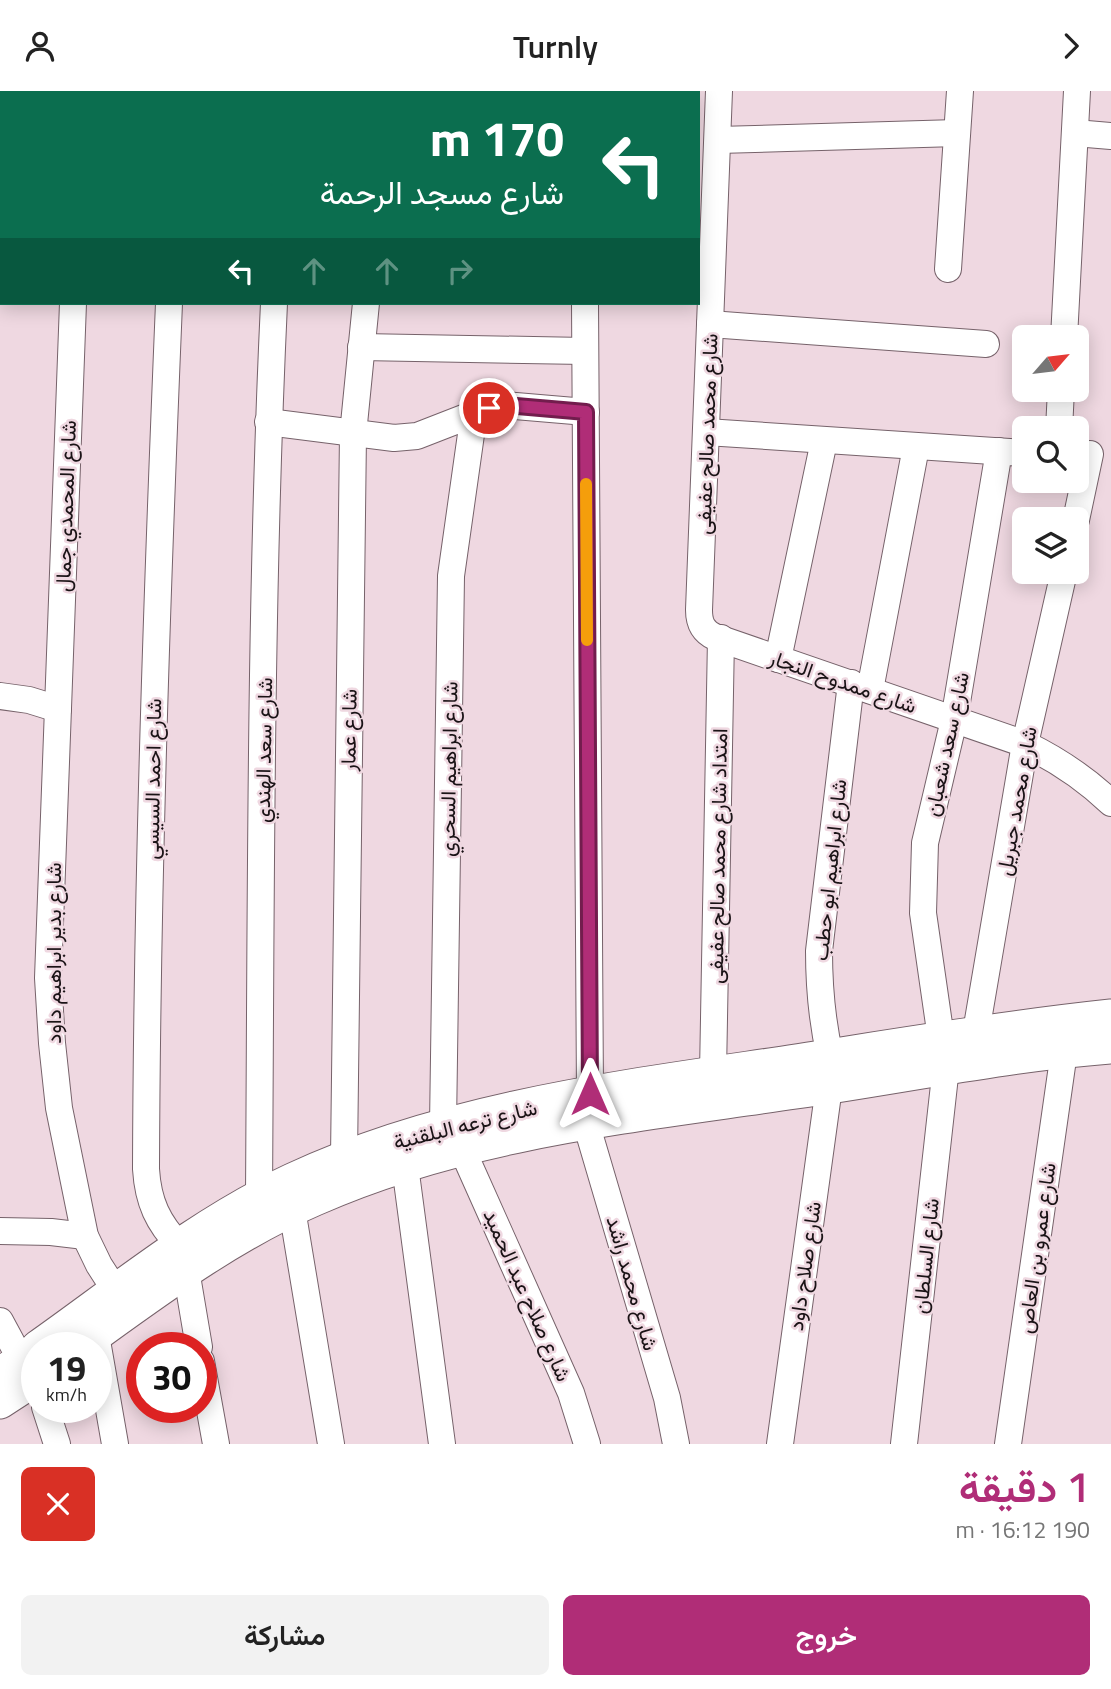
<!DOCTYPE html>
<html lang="ar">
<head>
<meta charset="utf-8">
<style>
	:root { --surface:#fff; --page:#f2f2f2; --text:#222; --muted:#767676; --accent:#b02d77 }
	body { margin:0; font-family:"Titillium Web",Vazirmatn,sans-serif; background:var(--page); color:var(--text); direction:rtl; height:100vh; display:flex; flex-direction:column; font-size:26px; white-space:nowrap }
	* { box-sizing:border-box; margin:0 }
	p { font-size:23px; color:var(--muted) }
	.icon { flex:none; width:38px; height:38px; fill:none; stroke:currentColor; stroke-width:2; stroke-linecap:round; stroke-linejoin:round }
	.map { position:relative; height:1353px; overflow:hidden; direction:ltr }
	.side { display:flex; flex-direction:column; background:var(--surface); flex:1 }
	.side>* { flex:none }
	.guide { position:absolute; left:0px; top:0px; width:700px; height:214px; box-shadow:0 4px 18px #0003; direction:rtl; background:#0b6e4f; color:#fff; overflow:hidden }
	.needle { width:46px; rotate:62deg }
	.controls { position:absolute; left:1012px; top:234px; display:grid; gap:14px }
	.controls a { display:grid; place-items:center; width:77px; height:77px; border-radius:10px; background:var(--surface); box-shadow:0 4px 18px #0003; font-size:35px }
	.speed { position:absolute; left:21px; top:1241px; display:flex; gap:14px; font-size:35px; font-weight:700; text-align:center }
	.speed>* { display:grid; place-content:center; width:91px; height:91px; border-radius:50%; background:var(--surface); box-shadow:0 4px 18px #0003; line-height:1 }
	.speed small { font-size:18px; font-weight:400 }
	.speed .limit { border:10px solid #d22; background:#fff; color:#111 }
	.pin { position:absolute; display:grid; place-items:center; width:60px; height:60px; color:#fff; margin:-30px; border:4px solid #fff; border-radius:50%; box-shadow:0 2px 7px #0007 }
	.me { position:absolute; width:77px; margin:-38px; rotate:0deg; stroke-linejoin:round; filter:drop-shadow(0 0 5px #0008) }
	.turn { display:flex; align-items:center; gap:24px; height:147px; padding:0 21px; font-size:32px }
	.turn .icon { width:91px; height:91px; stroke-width:2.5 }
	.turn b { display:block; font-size:49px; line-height:60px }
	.lanes { display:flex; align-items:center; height:66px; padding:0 21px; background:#0003; justify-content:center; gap:35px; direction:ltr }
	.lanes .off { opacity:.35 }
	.round { display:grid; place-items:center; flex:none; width:74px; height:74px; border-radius:10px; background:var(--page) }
	.headline { display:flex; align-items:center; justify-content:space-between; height:119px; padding:0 21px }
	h1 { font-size:42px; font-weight:600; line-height:52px; color:var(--accent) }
	.cta { display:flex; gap:14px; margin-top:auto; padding:14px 21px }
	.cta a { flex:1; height:80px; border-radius:10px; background:var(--accent); color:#fff; font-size:28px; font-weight:600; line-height:80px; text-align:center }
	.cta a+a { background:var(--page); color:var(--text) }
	header { display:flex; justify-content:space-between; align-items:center; height:91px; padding:0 21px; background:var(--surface); font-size:32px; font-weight:600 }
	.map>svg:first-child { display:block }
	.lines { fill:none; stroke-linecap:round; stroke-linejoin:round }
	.minor-casing { stroke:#76626a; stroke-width:28 }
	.tertiary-casing { stroke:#76626a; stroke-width:35 }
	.minor { stroke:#fff; stroke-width:26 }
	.tertiary { stroke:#fff; stroke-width:33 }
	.route-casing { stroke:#721d4d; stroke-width:18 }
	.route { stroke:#b02d77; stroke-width:12 }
	.slow { stroke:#f59e0b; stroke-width:12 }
	.labels { text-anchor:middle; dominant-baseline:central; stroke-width:5; stroke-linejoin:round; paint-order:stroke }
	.street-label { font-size:21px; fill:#1a1316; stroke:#efd8e1 }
</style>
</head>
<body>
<header><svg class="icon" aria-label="forward" viewBox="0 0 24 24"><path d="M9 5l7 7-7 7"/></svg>Turnly<svg class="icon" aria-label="person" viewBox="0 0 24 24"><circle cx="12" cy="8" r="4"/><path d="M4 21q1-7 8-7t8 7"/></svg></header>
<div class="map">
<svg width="1111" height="1353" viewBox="0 0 1111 1353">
	<rect width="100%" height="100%" fill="#efd8e1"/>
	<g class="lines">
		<defs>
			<g id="minor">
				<path d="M719,0L699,519C699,531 702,540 715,546L1025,653C1058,669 1085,687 1111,712"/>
				<polyline points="81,2 81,0"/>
				<polyline points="178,2 178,0"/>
				<polyline points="295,2 295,0"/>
				<polyline points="417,2 417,0"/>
				<polyline points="591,2 591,0"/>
				<polyline points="1075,42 1111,45"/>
				<polyline points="718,49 957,42"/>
				<polyline points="948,178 960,0"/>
				<polyline points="73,212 48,887 52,952 59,1017 85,1145 99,1174 126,1216"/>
				<path d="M169,212C157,501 147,789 146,1078C148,1111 158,1132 180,1155"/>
				<polyline points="585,212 590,1003"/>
				<polyline points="710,233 986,253"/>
				<polyline points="1064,247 1077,0"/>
				<polyline points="361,256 585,260"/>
				<polyline points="268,331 394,347 417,345 489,317 504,314 586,321"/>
				<polyline points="1059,338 1061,299"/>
				<polyline points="706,341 1024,362"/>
				<polyline points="1076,429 1090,363"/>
				<polyline points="778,568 824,350"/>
				<polyline points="870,599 916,356"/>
				<polyline points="0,605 29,609 58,618"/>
				<polyline points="976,941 1025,653 1064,481"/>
				<polyline points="941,947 923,822 925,752 954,629 999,360"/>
				<path d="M830,965C822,930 819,896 819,860L851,592"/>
				<polyline points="713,982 721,547"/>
				<polyline points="586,1032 667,1307 676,1353"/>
				<polyline points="443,1035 451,485 474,322"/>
				<polyline points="462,1058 571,1302 587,1353"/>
				<polyline points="344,1067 353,343 366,212"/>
				<polyline points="405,1075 442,1353"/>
				<path d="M259,1105C261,808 260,509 274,212"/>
				<polyline points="292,1118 331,1353"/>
				<polyline points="0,1140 51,1141 85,1145"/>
				<polyline points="186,1179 199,1256"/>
				<polyline points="0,1230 21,1269"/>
				<polyline points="96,1244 115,1353"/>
				<polyline points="201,1270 216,1353"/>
				<polyline points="45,1316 57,1353"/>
				<polyline points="780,1353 829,996"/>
				<polyline points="904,1353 946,976"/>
				<polyline points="1008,1353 1064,961"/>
			</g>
			<g id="tertiary">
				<path d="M38,1256C120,1198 200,1132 292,1089C442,1019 613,997 776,973C888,956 999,937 1111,925"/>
				<path d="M79,1256C154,1202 229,1145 315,1108C466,1041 634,1025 796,1001C901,986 1005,964 1111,956"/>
				<polyline points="0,1283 37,1258"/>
				<polyline points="0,1311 37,1287"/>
			</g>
		</defs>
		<use href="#minor" class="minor-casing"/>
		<use href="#tertiary" class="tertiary-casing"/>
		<use href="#minor" class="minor"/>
		<use href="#tertiary" class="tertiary"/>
	</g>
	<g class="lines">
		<defs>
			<polyline id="route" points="489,317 504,314 586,321 590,1003"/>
		</defs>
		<use href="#route" class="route-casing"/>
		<use href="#route" class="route"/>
		<polyline class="slow" points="586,393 587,549"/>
	</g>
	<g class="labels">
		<g class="street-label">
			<text transform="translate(706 343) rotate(-88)">شارع محمد صالح عفيفى</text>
			<text transform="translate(65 415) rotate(-88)">شارع المحمدي جمال</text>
			<text transform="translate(843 590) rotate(19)">شارع ممدوح النجار</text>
			<text transform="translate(348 639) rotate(-89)">شارع عمار</text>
			<text transform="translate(946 653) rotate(-78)">شارع سعد شعبان</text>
			<text transform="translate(263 659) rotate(-89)">شارع سعد الهندي</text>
			<text transform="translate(448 678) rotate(-89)">شارع ابراهيم السحري</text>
			<text transform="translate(152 688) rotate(-89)">شارع احمد السيسي</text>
			<text transform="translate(1016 710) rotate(-80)">شارع محمد جبريل</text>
			<text transform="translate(717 765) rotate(-89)">امتداد شارع محمد صالح عفيفى</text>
			<text transform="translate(829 779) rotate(-84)">شارع ابراهيم ابو حطب</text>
			<text transform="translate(53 862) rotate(-90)">شارع بدير ابراهيم داود</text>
			<text transform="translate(465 1033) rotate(-14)">شارع ترعه البلقنية</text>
			<text transform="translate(1036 1157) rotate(-82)">شارع عمرو بن العاص</text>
			<text transform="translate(925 1165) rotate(-84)">شارع السلطان</text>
			<text transform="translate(804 1175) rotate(-82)">شارع صلاح داود</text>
			<text transform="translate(633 1192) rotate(74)">شارع محمد راشد</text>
			<text transform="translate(528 1204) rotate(66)">شارع صلاح عبد الحميد</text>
		</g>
	</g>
</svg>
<div class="controls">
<a><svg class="needle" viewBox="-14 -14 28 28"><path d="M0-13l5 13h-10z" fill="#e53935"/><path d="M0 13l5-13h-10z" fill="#767676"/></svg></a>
<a><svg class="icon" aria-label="search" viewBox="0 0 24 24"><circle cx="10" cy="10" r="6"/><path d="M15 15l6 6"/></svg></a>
<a><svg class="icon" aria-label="layers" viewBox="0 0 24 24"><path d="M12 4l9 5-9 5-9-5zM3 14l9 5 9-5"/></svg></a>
</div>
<div class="speed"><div>19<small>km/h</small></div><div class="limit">30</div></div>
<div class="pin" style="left:489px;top:317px;background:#d93025"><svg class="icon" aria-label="arrive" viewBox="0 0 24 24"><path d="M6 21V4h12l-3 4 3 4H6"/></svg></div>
<svg class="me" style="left:590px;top:1003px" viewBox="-20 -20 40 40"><path d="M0-17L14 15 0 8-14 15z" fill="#b02d77" stroke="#fff" stroke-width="4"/></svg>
<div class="guide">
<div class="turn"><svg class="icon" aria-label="left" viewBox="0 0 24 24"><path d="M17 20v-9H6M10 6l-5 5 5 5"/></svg><div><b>170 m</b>شارع مسجد الرحمة</div></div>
<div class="lanes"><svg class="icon" aria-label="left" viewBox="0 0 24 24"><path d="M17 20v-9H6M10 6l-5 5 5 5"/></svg><svg class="icon off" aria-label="ahead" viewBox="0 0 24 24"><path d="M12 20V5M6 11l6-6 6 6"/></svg><svg class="icon off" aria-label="ahead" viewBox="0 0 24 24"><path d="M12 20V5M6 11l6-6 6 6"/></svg><svg class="icon off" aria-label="right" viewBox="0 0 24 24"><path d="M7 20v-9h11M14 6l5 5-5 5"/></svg></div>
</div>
</div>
<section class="side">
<div class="headline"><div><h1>1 دقيقة</h1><p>190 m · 16:12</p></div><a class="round" style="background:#d93025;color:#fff"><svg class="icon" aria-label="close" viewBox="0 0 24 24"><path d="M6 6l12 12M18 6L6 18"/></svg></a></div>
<div class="cta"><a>خروج</a><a>مشاركة</a></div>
</section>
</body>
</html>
